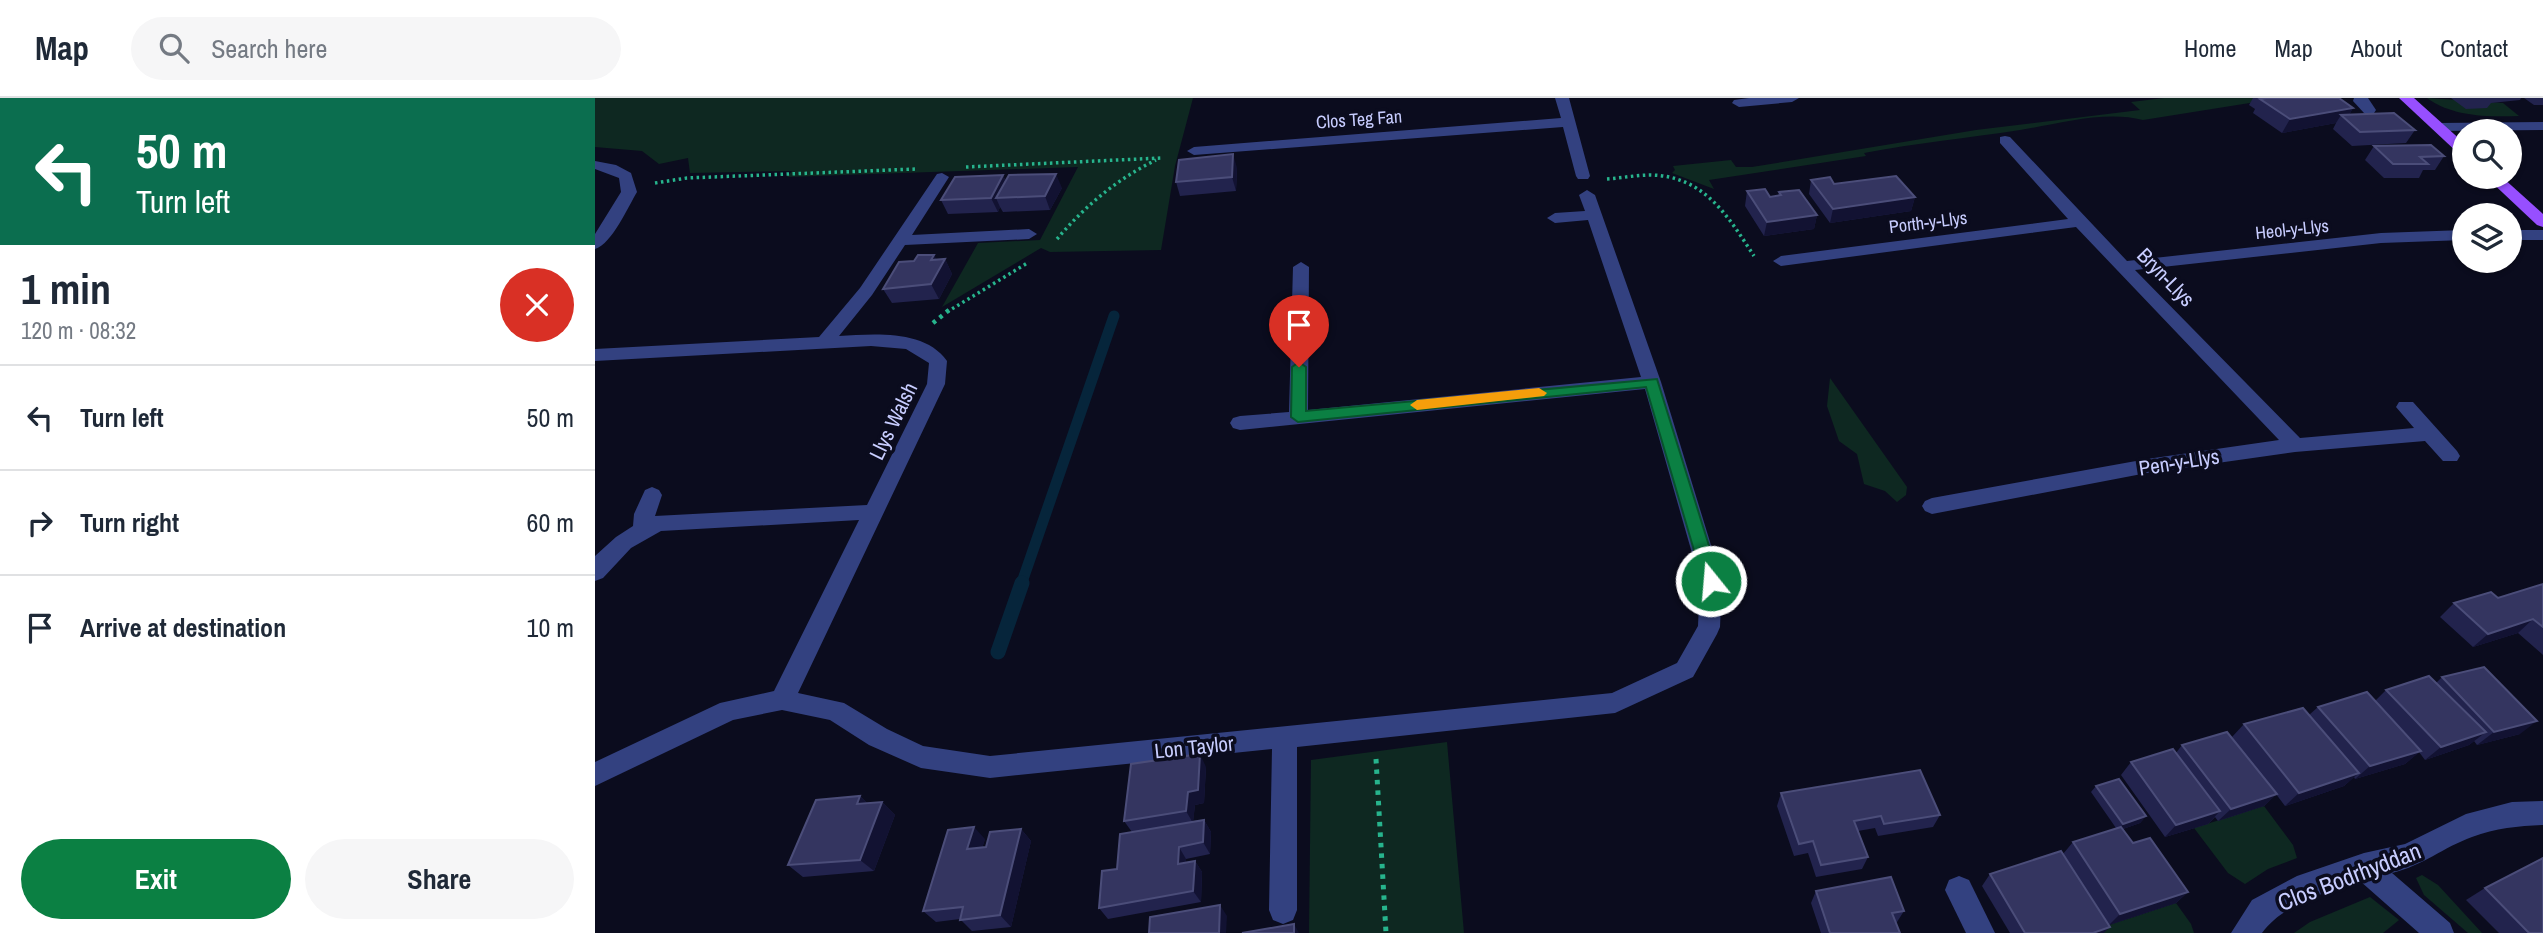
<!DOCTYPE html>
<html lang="en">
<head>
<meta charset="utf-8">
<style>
	:root { --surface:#fff; --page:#f6f6f7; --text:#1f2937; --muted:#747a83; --line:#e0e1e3; --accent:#0b8043 }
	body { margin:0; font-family:"Archivo Narrow",sans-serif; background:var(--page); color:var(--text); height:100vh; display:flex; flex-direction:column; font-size:26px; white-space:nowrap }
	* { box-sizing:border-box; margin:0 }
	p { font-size:23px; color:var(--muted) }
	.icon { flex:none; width:38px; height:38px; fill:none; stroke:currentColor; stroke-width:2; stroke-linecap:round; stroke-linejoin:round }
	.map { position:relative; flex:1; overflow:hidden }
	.side { display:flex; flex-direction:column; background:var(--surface); width:595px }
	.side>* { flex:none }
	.top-card { background:#0b6e4f; color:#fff; overflow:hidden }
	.controls { position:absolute; left:1857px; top:21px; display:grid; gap:14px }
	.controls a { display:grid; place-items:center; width:70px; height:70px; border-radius:50%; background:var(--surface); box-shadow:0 2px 5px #0004; font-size:35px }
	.pin { position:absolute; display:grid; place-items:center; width:60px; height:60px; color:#fff; margin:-72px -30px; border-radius:50% 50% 50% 0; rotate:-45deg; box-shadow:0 0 7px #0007 }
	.pin .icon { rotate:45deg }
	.me { position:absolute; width:77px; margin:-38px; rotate:343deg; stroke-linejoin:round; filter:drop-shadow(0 0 5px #0008) }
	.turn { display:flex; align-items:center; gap:24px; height:147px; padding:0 21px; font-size:32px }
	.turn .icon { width:91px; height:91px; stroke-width:2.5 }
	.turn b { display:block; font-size:49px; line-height:60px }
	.round { display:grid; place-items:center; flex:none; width:74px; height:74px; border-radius:37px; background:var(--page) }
	.summary { display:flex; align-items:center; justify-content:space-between; height:119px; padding:0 21px }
	h1 { font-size:42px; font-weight:700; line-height:52px }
	.cta { display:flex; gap:14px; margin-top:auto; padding:14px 21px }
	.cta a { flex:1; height:80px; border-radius:42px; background:var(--accent); color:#fff; font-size:28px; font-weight:700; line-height:80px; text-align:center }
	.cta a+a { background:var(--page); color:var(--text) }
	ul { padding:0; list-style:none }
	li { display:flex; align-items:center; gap:21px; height:105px; padding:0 21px; border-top:2px solid var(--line) }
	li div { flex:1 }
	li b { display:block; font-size:26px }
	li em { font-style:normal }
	header { display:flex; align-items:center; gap:42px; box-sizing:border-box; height:98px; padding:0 35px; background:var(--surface); border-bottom:2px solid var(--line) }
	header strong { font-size:33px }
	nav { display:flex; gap:38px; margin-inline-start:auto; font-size:24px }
	.search { width:490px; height:63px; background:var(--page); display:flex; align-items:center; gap:18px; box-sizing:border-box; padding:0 24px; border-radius:38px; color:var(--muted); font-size:26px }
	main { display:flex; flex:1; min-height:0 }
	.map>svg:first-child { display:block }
	.green { fill:#0e2821 }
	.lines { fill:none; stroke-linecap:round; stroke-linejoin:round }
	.stream-far1 { stroke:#06253b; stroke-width:11 }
	.stream { stroke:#06253b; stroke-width:15 }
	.path-far2 { stroke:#27b48d; stroke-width:3.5; stroke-dasharray:2.5 3.5; stroke-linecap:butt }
	.path-far1 { stroke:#27b48d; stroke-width:4.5; stroke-dasharray:3.5 5; stroke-linecap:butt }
	.path { stroke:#27b48d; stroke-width:5; stroke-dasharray:4.5 6; stroke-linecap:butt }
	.minor { fill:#334180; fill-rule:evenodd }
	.major { fill:#974fff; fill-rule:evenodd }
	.wall { fill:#22234d }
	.shaded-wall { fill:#121232 }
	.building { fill:#343560; stroke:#4b4d79; stroke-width:2 }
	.route { fill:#0b8043; stroke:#07532c; stroke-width:2 }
	.slow { fill:#f59e0b }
	.labels { text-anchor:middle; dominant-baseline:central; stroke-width:7; stroke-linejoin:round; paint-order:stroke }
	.far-street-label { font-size:18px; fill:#c8cdff; stroke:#0b0c1e }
	.street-label { font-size:21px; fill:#c8cdff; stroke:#0b0c1e }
	.near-street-label { font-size:24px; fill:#c8cdff; stroke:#0b0c1e }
</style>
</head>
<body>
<header>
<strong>Map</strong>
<div class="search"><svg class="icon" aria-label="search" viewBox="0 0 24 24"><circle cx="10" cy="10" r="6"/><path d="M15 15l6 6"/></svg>Search here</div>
<nav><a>Home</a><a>Map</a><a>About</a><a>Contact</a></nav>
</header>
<main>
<section class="side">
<div class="top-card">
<div class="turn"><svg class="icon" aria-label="left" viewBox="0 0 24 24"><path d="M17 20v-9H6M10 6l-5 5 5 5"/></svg><div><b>50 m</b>Turn left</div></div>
</div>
<div class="summary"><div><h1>1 min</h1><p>120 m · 08:32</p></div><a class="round" style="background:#d93025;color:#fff"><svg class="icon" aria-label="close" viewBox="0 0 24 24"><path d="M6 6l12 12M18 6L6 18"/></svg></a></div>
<ul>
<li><svg class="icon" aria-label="left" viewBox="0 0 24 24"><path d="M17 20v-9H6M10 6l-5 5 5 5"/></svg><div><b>Turn left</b></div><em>50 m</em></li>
<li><svg class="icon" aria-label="right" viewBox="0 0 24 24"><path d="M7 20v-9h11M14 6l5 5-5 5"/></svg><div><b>Turn right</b></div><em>60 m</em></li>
<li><svg class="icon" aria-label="arrive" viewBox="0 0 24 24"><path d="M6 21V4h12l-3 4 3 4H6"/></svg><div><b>Arrive at destination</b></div><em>10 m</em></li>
</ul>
<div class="cta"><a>Exit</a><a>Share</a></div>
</section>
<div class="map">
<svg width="1948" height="835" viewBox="0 0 1948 835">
	<rect width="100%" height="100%" fill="#0b0c1e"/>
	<g class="green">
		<polygon points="0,0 598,0 580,68 566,152 455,154 446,150 347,209 383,145 445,142 483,69 192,79 197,73 95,75 93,60 64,66 47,53 0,49"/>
		<path d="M1569,0H1686L1548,22C1510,12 1463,26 1425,32C1373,40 1321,45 1269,55L1271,58L1114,82L1119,91L1077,75L1080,72L1078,68L1136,62L1141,69H1157L1381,32L1545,12L1536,4Z"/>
		<path d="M1832,0L1908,5L1924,18C1893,19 1858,19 1832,0Z"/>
		<polygon points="1235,280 1312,389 1311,397 1302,404 1290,393 1269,386 1262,356 1244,343 1232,308"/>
		<polygon points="852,644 869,835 714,835 716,662"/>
		<polygon points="1669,708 1698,747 1702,760 1673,771 1650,786 1633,775 1599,730"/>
		<polygon points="1827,777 1843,787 1887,835 1873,835 1829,797 1821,780"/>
		<polygon points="1775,799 1804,822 1788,835 1699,835 1715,824"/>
		<polygon points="1581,805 1596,826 1599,835 1508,835 1505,830"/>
	</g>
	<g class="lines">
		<polyline class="stream-far1" points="426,487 519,218"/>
		<polyline class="stream" points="403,554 427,485"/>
		<g class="path-far2">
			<polyline points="371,69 566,60"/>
			<path d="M1012,81C1027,80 1041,77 1056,77C1109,78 1133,118 1159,158"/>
			<polyline points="60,85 92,80 321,71"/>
			<path d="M462,141C490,108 522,81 561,62"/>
			<polyline points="352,214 434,164"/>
		</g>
		<polyline class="path-far1" points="338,225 354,212"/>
		<polyline class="path" points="781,661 791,835"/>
		<g class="minor">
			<polygon points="960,0 974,0 995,78 993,81 983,81 981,78 968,29 599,57 592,53 599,49 966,20"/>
			<polygon points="1154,0 1204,0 1197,4 1144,9 1137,5 1139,2"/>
			<polygon points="1759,0 1773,0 1781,12 1779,15 1769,15 1758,3"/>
			<polygon points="1948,24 1948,32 1843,33 1836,29 1843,25"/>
			<polygon points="1410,38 1415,39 1532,163 1786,135 1869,132 1869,142 1786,145 1540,172 1705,340 1819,330 1801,309 1804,304 1818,304 1862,353 1865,358 1862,363 1848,363 1830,343 1700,354 1552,375 1337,416 1330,413 1327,408 1330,403 1337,400 1552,361 1684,342 1481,129 1186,168 1178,163 1186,158 1473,121 1405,45 1405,39"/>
			<path d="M0,63L21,67L36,75L42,94C33,109 17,146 0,151V136L26,94L24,80L0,71Z"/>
			<path d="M347,75L354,79L317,137L434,131L442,136L434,141L310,147L277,197L244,238C278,236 330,231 352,263L350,286L203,595L249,605L292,631L328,648L395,658L1017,595L1082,565L1103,528L1105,483L1050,291L645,332L638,330L635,325L638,320L645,318L694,314L698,169L706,164L714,169L713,312L1046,279L993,122L960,125L952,120L960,115L990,113L984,97L992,92L1000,97L1066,284L1127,483L1125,529L1122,536L1098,579L1020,615L702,649V812L698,822L688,826L678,822L674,812L677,651L395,680L326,670L274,647L235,622L187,612L138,622L0,688V664L125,605L179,593L264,422L66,433L36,450L8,480L0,483V458L21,439L38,428L39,416L50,392L57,389L64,392L67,397L60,418L272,407L332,286L334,265L311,251L276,248L0,263V251L224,239L265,190L342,76Z"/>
			<rect x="1914" y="132" width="34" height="10"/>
			<path d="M1948,703V727C1924,728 1901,730 1877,739C1849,749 1827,768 1797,775L1855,825L1859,835H1824L1765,783C1732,794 1689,805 1667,835H1636L1657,802L1702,778L1769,755L1810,746L1871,716L1917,704Z"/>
			<polygon points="1364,778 1374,782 1400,835 1371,835 1350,792 1354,782"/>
		</g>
		<g class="major">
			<polygon points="1804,0 1819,0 1869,45 1869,57 1864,56"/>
			<polygon points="1891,79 1907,79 1948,116 1948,129 1942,127"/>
		</g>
	</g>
	<g class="wall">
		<polygon points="1658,0 1744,0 1758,10 1754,17 1820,32 1811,45 1757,48 1738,31 1741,25 1687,35 1658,15 1660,11 1654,7"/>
		<polygon points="1856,0 1926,0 1925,2 1896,5 1892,10 1871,11"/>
		<polygon points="1929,0 1948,0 1948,7 1939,7"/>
		<polygon points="1779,48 1849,58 1840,72 1828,72 1824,80 1789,80 1770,62"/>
		<polygon points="642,70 641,93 585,98 581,84"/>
		<polygon points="408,77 411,84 467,90 455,112 408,114 405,109 403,114 353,116 346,102"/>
		<polygon points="1216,82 1239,86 1320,99 1316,113 1235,125 1214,96"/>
		<polygon points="1152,93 1175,99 1183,98 1184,94 1222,117 1219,131 1169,138 1150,108"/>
		<polygon points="339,157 341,162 350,161 357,176 344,201 297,205 288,191 319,163"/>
		<polygon points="1948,486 1948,557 1923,535 1878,549 1845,519 1859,505 1903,500"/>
		<polygon points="1847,579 1925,636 1882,647 1879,643 1874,647 1830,662 1824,654 1810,666 1760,681 1759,679 1749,688 1690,708 1681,696 1669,708 1623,723 1620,719 1613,726 1570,739 1526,677 1536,664 1581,655 1587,647 1652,659 1637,639 1649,626 1714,617 1723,609 1780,603 1791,592 1841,585"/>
		<polygon points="611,669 609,705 600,707 598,723 609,722 616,734 615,756 591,761 591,764 600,763 607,774 606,804 513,821 504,810 522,771 537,734 529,723"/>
		<polygon points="1501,688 1551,718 1545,725 1528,731 1538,745 1593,794 1581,805 1514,827 1468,756 1478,744 1521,730 1496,694"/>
		<polygon points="1186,695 1345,717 1338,729 1283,738 1280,730 1263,733 1273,759 1267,771 1221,779 1213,755 1199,758 1182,708"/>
		<polygon points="265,698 272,705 287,704 300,717 279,773 208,779 193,767"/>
		<polygon points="426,731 436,743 416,829 377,833 365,821 341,824 328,813 390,741 387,750 391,749"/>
		<polygon points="1395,776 1509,835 1415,835 1387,788"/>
		<polygon points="1890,790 1948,835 1904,835 1871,802"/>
		<polygon points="1221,793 1309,813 1302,824 1301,824 1305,835 1226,835 1216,805"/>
	</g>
	<g class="shaded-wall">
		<polygon points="1758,10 1751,22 1746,17 1741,25 1687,35 1695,21"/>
		<polygon points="638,56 642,70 641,93 637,79"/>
		<polygon points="461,76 467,90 455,112 450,98"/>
		<polygon points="408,77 414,91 401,100 405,109 403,114 396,100"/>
		<polygon points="1320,99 1316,113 1235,125 1238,111"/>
		<polygon points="1222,117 1219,131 1169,138 1172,124"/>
		<polygon points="339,157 346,169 350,161 357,176 344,201 336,186 336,162"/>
		<polygon points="1938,521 1923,535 1878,549 1893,536"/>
		<polygon points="1942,623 1925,636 1882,647 1899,634"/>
		<polygon points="1891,634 1874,647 1830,662 1846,649"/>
		<polygon points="1826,653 1810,666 1760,681 1775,668"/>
		<polygon points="605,656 611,669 609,705 600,707 598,725 591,713 593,694"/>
		<polygon points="1764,675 1749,688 1690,708 1704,695"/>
		<polygon points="1682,696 1669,708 1623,723 1636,711"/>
		<polygon points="265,698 278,711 262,706"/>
		<polygon points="287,704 300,717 279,773 265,762"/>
		<polygon points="1625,713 1613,726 1570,739 1581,727"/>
		<polygon points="1551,718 1545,725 1522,733 1528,726"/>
		<polygon points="609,722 616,734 615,756 608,744"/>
		<polygon points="379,729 390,741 383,763 372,751"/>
		<polygon points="426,731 436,743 416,829 405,817"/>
		<polygon points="584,749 591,761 591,777 583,766"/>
		<polygon points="600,763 607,774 606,804 598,793"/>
		<polygon points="1593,794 1581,805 1514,827 1525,816"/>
		<polygon points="625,807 632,818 631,835 624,835"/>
		<polygon points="699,826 704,835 699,835"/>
		<polygon points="1515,829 1509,835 1498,835"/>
	</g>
	<g class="building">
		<polygon points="1671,0 1744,0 1758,10 1695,21 1665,1"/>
		<polygon points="1799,15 1820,32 1765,34 1746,17"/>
		<polygon points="1836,47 1849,58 1825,59 1833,66 1798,66 1779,48"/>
		<polygon points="638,56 637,79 581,84 584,62"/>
		<polygon points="461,76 450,98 401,100 414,77"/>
		<polygon points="408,77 396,100 346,102 360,79"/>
		<polygon points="1301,78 1320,99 1238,111 1216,82 1235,79 1239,86"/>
		<polygon points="1170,91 1175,99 1186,97 1184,94 1204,92 1222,117 1172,124 1152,93"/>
		<polygon points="323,157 339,157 336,162 350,161 336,186 288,191 304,164 319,163"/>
		<polygon points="1948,486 1948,529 1938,521 1893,536 1859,505 1896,494 1903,500"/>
		<polygon points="1889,569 1942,623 1899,634 1847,579"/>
		<polygon points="1834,578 1891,634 1846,649 1791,592"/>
		<polygon points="1772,594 1826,653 1775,668 1723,609"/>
		<polygon points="1708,610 1764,675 1704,695 1649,626"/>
		<polygon points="1632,634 1682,696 1636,711 1587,647"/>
		<polygon points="1578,651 1625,713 1581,727 1536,664"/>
		<polygon points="605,656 603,692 593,694 591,713 529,723 536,666"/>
		<polygon points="1325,672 1345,717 1289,726 1286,718 1259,723 1273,759 1226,767 1218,743 1204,746 1186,695"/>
		<polygon points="1524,681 1551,718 1528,726 1501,688"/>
		<polygon points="265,698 262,706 287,704 265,762 193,767 221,702"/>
		<polygon points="609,722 608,744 584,749 583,766 600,763 598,793 504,810 507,773 522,771 525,736"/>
		<polygon points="379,729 372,751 391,749 395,734 426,731 405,817 365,822 368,809 328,813 353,732"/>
		<polygon points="1526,729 1538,745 1555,740 1593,794 1525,816 1478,744"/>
		<polygon points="1466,753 1515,829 1498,835 1430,835 1395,776"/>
		<polygon points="1948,760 1948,835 1934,835 1890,790"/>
		<polygon points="1296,779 1309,813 1297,815 1305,835 1235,835 1221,793"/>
		<polygon points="625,807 624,835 554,835 555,819"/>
		<polygon points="699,826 699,835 647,835"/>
	</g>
	<polygon class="route" points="704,264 711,269 711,313 1062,281 1125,483 1122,488 1110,488 1108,483 1051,289 703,324 696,319 697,269"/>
	<polygon class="slow" points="944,290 952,295 949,298 822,312 815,307 822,302"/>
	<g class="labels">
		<g class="far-street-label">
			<text transform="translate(764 21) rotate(-4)">Clos Teg Fan</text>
			<text transform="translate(1333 124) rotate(-7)">Porth-y-Llys</text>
			<text transform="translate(1697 131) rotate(-6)">Heol-y-Llys</text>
		</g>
		<g class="street-label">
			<text transform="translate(1571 179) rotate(46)">Bryn-Llys</text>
			<text transform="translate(298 323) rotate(-64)">Llys Walsh</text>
			<text transform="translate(1584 364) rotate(-9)">Pen-y-Llys</text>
			<text transform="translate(599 649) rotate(-6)">Lon Taylor</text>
		</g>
		<g class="near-street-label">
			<text transform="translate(1754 778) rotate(-21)">Clos Bodrhyddan</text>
		</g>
	</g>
</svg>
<div class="controls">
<a><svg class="icon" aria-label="search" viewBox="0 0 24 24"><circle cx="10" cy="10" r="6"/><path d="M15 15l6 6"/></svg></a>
<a><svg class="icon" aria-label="layers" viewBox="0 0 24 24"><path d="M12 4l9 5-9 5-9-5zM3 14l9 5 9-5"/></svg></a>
</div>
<div class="pin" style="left:704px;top:269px;background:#d93025"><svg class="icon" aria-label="arrive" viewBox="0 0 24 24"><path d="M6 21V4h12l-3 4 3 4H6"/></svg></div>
<svg class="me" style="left:1116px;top:483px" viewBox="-20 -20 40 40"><circle r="17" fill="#0b8043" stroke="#fff" stroke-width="3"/><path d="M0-11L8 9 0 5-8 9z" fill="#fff"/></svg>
</div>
</main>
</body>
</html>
